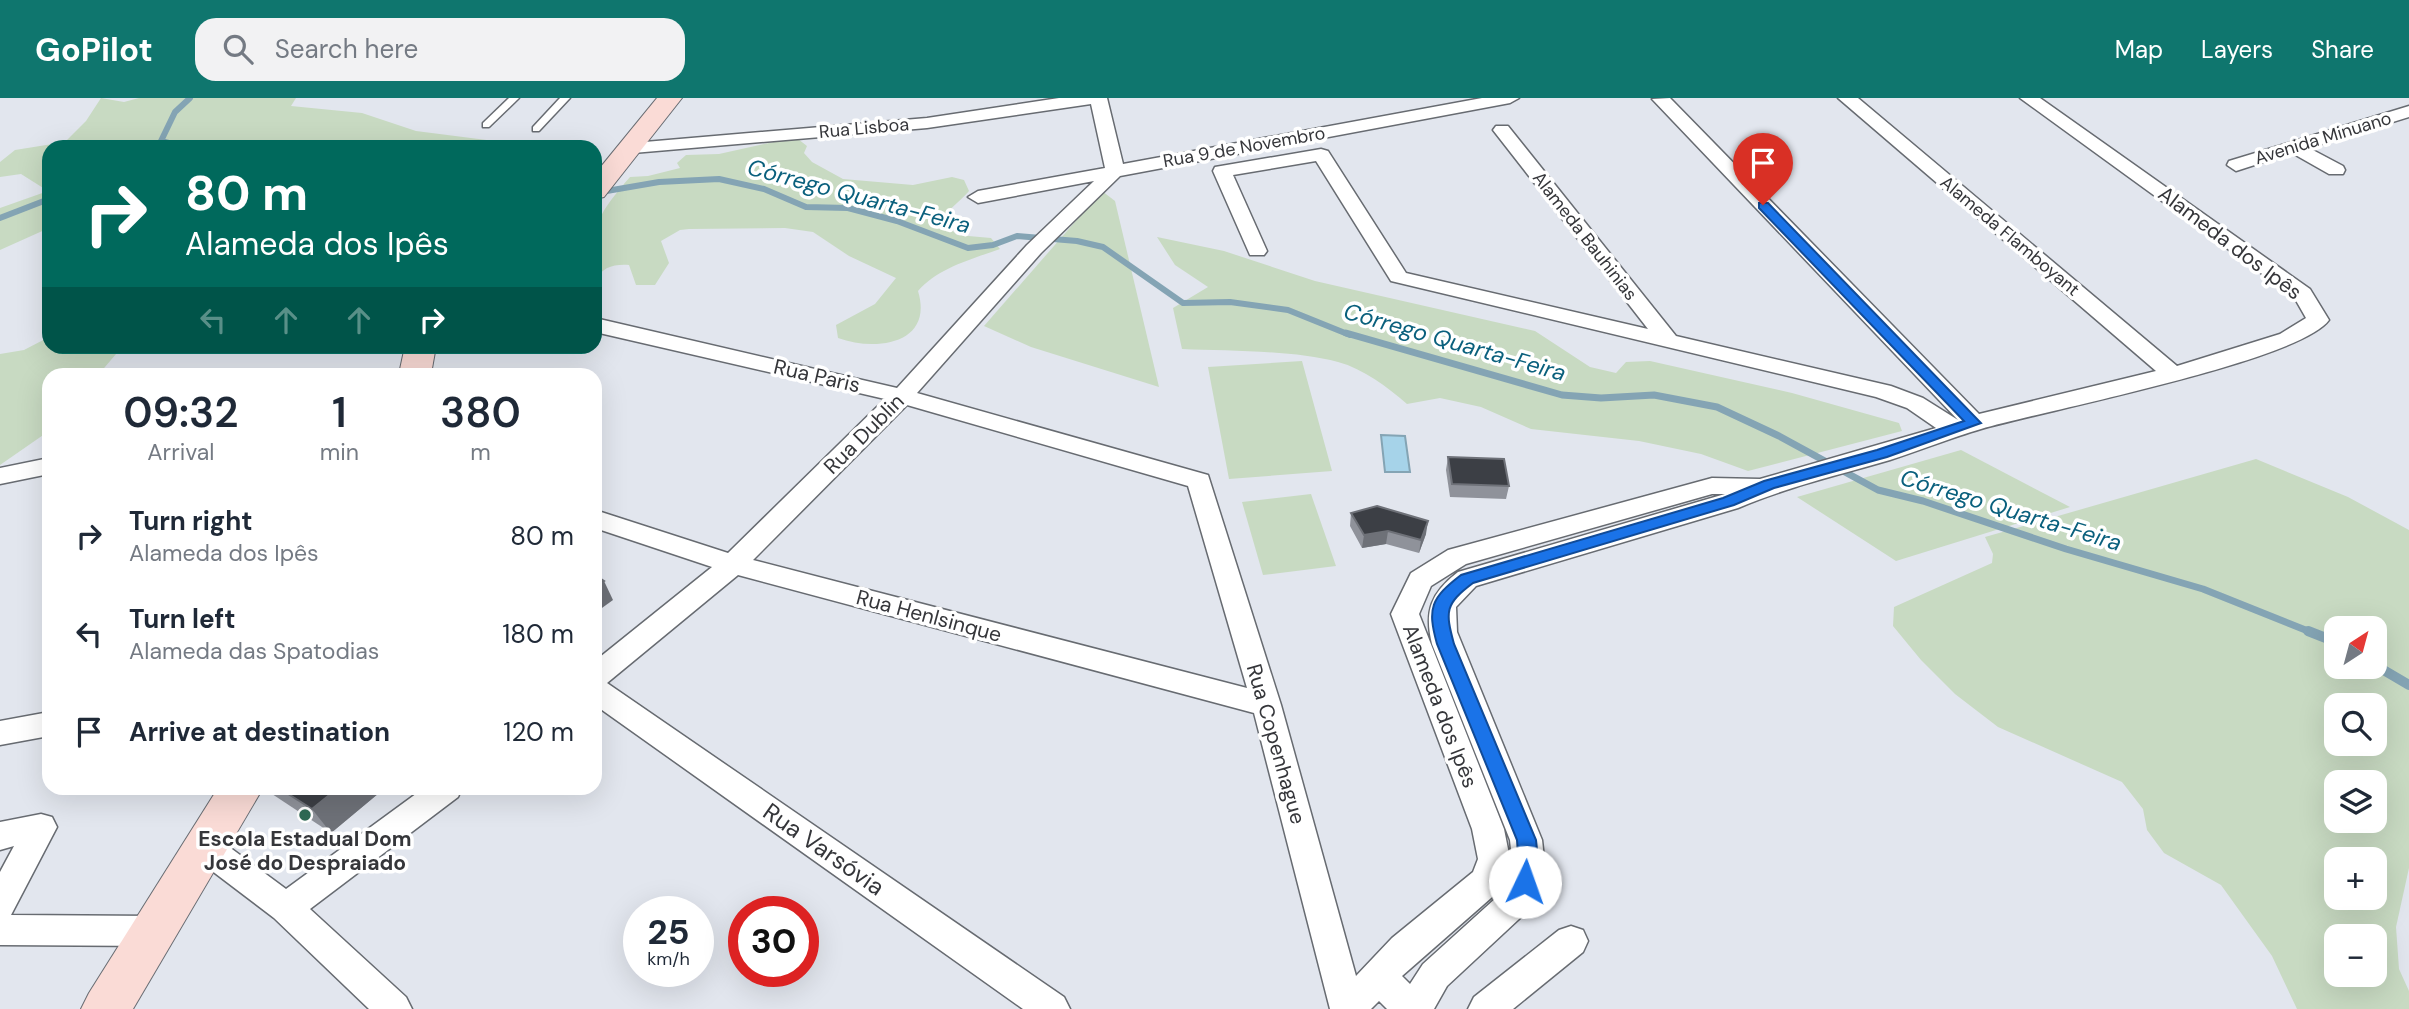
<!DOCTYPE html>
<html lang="en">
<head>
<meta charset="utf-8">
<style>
	:root { --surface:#fff; --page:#f2f2f3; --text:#1f2937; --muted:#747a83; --accent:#0f766e }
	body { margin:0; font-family:"DM Sans",sans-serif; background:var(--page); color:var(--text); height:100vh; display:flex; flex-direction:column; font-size:26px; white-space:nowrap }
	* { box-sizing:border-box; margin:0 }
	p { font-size:23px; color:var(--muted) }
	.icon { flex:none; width:38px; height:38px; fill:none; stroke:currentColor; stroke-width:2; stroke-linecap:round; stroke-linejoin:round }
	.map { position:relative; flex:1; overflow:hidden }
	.side { position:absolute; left:42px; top:270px; width:560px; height:427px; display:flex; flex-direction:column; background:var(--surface); border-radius:21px; box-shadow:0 7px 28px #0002 }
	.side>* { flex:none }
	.top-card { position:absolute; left:42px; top:42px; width:560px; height:214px; border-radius:21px; box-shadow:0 7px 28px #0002; background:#00695c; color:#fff; overflow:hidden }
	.needle { width:46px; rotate:36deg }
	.buttons { position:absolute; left:2324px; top:518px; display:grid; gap:14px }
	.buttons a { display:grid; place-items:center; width:63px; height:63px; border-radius:14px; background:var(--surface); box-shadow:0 7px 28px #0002; font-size:35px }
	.speed { position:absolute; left:623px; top:798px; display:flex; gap:14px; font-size:35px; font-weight:700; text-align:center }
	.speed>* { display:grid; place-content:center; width:91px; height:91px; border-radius:50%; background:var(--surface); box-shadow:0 7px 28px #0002; line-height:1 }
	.speed small { font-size:18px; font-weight:400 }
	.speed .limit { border:10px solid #d22; background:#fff; color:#111 }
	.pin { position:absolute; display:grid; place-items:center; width:60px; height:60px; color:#fff; margin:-72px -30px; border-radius:50% 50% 50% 0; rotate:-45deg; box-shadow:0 0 7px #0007 }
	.pin .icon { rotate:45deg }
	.me { position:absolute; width:77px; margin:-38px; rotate:3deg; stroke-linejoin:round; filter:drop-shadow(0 0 5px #0008) }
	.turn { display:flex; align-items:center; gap:24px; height:147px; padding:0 28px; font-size:32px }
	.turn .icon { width:91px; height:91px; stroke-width:2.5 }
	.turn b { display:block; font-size:49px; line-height:60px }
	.lanes { display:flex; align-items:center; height:66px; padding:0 28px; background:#0003; justify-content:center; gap:35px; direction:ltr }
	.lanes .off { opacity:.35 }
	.eta { display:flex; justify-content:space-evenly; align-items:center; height:119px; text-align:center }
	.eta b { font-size:42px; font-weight:600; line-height:49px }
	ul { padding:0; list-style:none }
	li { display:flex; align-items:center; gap:21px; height:98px; padding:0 28px }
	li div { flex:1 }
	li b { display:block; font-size:26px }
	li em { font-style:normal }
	header { display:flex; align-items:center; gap:42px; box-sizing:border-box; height:98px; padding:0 35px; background:var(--accent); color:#fff }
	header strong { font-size:33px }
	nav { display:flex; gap:38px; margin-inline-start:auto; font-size:24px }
	.search { width:490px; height:63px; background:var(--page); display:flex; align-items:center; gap:18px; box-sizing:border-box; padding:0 24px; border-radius:21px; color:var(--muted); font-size:26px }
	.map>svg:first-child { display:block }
	.green { fill:#c8dac2; fill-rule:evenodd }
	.water { fill:#a6d3e9; stroke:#84a4b4; stroke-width:2 }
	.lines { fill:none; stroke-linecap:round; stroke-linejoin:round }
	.stream-far2 { stroke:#84a4b4; stroke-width:6 }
	.stream-far1 { stroke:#84a4b4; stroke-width:7 }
	.stream { stroke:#84a4b4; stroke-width:10 }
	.lane-casing { stroke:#676b71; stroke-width:3 }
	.street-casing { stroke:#676b71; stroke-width:3 }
	.secondary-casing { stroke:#676b71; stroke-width:2 }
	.lane { fill:#fff; fill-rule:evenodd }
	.street { fill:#fff; fill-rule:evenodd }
	.secondary { fill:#fadbd6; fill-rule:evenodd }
	.wall { fill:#8f929a }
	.shaded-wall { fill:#6e7178 }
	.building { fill:#3c3f45; stroke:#6e7178; stroke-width:2 }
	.route { fill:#1a73e8; stroke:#114b97; stroke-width:2 }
	.poi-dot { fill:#2f6a55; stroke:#fff; stroke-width:2.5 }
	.labels { text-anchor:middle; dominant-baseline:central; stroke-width:7; stroke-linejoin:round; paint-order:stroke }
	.far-street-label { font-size:18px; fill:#35363a; stroke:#fff }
	.street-label { font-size:21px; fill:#35363a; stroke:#fff }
	.poi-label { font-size:21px; font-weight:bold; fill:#35363a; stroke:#fff }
	.water-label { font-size:23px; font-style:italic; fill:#0a607d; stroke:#fff }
	.near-street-label { font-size:24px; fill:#35363a; stroke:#fff }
</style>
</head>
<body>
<header>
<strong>GoPilot</strong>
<div class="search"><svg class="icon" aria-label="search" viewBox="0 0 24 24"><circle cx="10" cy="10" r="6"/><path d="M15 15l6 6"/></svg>Search here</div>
<nav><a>Map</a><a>Layers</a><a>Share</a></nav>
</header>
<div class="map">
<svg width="2409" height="911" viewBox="0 0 2409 911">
	<rect width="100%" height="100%" fill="#e2e6ee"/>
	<g class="green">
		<polygon points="101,0 124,4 139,0 296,0 291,8 362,15 416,33 541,49 49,49 49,130 0,152 0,110 48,93 21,76 0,79 0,64 15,52 65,44 86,23"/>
		<path d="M787,41H798L807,48L804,55L812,64L843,81L913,87L952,79L964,82L969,93C960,104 950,109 942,122L957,137L991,140L1000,151C972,161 938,170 918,193C934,246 876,254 838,240L836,227L875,206L896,180L849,158L813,134L785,130L689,131L680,132L661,143L669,165L655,187H636L629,167C614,166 601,169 595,184C595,126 591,124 630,79L648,78L680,70L677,65L686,57L719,56Z"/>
		<polygon points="1102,93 1115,103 1159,289 1031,249 984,228"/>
		<path d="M1157,139L1224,153L1315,183L1535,233L1590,269L1616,275L1626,264L1650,263L1792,295L1899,325L1902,333L1748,373L1701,356L1639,343L1531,331L1481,309L1440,300L1407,306C1387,289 1364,271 1338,264C1293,252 1229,253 1182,251L1173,210L1208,189L1175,167Z"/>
		<polygon points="49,239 49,248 122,249 99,276 49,276 49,333 0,367 0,256 24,252"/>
		<polygon points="1302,263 1332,373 1229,381 1208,269"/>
		<polygon points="1961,352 2070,409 1896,463 1797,399"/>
		<path d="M2256,361L2348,399L2409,432V770L2396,829L2399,871L2409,893V911H2297L2272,858L2221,787L2164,755L2147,732L2143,711L2122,684L1998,629L1955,596L1921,562L1893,528L1894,509L1992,465L1993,456L1985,439ZM2375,530V569H2336V530ZM2375,607V646H2336V607ZM2336,684H2375V723H2336ZM2336,761H2375V800H2336ZM2375,838V877H2336V838Z"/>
		<polygon points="1311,396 1336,468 1263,477 1242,404"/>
	</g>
	<polygon class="water" points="1381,337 1405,338 1410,374 1385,374"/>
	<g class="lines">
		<g class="stream-far2">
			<polyline points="184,49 161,43 175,14 190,0"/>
			<polyline points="595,95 659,84 719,81 764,91 806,109 848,110 897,123 968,150 993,147 1017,138 1077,143 1103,149 1183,205 1230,204 1288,212 1350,237"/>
			<polyline points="0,120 49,101"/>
		</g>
		<polyline class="stream-far1" points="1346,235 1562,297 1601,300 1654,297 1717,309 1779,338 1878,392 1923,403 2066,451 2203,491 2313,535"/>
		<g class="stream">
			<polyline points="2308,533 2336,544"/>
			<polyline points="2375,567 2409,587"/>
		</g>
		<defs>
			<g id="lane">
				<polygon points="509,0 519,0 489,29 483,29 483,25"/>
				<polygon points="560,0 570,0 539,33 533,33 533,29"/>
			</g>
			<g id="street">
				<path d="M1059,0H1107L1123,66L1482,0H1519L1510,5L1120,78L1041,155L917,295L1208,377L1281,607L1356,878L1392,840L1473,774L1478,761L1472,731L1391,516L1411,475L1448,452L1712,380L1760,381L1936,330L1907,310L1876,299L1391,183L1316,63L1233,77L1267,153L1264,157H1250L1213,73L1215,69L1321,51L1328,53L1406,175L1648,231L1493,32L1496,28H1508L1676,238L1891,288L1923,300L1958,322L1652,1L1670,0L1979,316L2156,273L1838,0H1858L2177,268L2280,236L2306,220L2294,199L2020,0H2040L2310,191L2329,222C2300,263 2042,313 1981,331C1950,340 1921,352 1890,362C1839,377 1787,389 1738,410L1476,488L1456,509L1457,534L1542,742L1545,770L1533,808L1447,888L1434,911H1387L1379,903L1371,911H1330L1254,615L738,477L607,585L1064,899L1070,911H1023L595,607V563L712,469L595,430V412L728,455L885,301L595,234V220L897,290L1027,147L1094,83L978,105L968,99L978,93L1105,70L1091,6L927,30L633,55L624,50L633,45L927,20ZM907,307L1188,388L1247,590L753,462ZM1712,396H1725L1458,474C1431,495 1424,513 1432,546L1510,742L1513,770L1507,790L1423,866L1410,886L1402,878L1499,793L1510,761L1504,731L1419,516L1431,488L1466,466Z"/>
				<polygon points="2409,8 2409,19 2309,50 2343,68 2345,72 2343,76 2329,76 2292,55 2236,73 2227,67 2229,63"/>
				<polygon points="49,360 49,376 0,386 0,370"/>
				<polygon points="49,614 49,638 0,647 0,623"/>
				<polygon points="424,690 462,690 458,699 310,811 406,899 412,911 369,911 274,820 195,760 190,750 195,740 206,736 217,740 286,791"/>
				<polygon points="41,716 52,719 57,729 11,817 156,818 168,822 173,833 168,844 156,848 0,847 0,774 14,748 0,752 0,724"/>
				<polygon points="1571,828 1583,832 1588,843 1583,854 1513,911 1468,911 1474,899 1559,832"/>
			</g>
			<g id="secondary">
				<polygon points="657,0 682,0 604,99 595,101 595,76"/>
				<polygon points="405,248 436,248 431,276 399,276"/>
				<polygon points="218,690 263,690 133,911 81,911 89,895"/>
			</g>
		</defs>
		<use href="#lane" class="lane-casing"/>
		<use href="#street" class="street-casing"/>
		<use href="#secondary" class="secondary-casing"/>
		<use href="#lane" class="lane"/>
		<use href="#street" class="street"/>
		<use href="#secondary" class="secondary"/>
	</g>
	<g class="wall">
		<polygon points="1448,359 1509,388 1506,401 1450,399 1446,372"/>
		<polygon points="1351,415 1426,436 1419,455 1386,446 1362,450 1350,428"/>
		<polygon points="263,690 385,690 331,735"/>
	</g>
	<g class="shaded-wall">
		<polygon points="1428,423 1426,436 1419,455 1421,442"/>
		<polygon points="1388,433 1386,446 1362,450 1364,437"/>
		<polygon points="604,483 613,502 595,515 595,489"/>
		<polygon points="338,690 385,690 331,735 312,711"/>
	</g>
	<g class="building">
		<polygon points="1448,359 1504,361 1509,388 1452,386"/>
		<polygon points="1377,408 1428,423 1421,442 1388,433 1364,437 1351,415"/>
		<polygon points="595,477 604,483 595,489"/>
		<polygon points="279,690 338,690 312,711"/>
	</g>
	<path class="route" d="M1759,105H1768L1981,325L1887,359L1774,390L1734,407L1473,485C1445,506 1445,513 1454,546L1536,742L1539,770L1532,790L1525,793L1518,790L1515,784L1519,770L1517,742L1437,546C1427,510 1431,500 1461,477L1723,400L1764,383L1877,352L1964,323L1759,110Z"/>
	<circle class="poi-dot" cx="305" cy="717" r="7"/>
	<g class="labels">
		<g class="far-street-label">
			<text transform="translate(864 30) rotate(-5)">Rua Lisboa</text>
			<text transform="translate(2323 40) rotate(-17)">Avenida Minuano</text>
			<text transform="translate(1244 49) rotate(-10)">Rua 9 de Novembro</text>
			<text transform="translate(1585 138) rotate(52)">Alameda Bauhinias</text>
			<text transform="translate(2010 138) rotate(40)">Alameda Flamboyant</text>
		</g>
		<g class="street-label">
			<text transform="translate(2230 145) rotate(37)">Alameda dos Ipês</text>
			<text transform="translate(817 278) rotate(13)">Rua Paris</text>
			<text transform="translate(864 336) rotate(-45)">Rua Dublin</text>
			<text transform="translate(929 518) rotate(15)">Rua Henlsinque</text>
			<text transform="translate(1440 608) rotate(69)">Alameda dos Ipês</text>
			<text transform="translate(1276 646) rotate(74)">Rua Copenhague</text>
		</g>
		<g class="poi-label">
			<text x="305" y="741">Escola Estadual Dom<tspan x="305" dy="24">José do Despraiado</tspan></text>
		</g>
		<g class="water-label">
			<text transform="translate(859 98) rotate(15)">Córrego Quarta-Feira</text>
			<text transform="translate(1455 244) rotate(16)">Córrego Quarta-Feira</text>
			<text transform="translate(2011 412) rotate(17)">Córrego Quarta-Feira</text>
		</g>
		<g class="near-street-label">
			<text transform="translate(824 751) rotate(35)">Rua Varsóvia</text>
		</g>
	</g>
</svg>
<div class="buttons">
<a><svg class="needle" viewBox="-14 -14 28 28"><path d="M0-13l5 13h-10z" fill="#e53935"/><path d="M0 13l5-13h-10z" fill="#747a83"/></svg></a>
<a><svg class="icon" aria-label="search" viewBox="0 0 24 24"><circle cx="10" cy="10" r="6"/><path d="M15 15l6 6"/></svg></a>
<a><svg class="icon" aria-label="layers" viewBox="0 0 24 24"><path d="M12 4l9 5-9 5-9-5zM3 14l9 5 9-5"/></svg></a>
<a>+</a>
<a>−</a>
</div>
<div class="speed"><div>25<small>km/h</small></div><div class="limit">30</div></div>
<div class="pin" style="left:1763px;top:107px;background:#d93025"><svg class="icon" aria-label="arrive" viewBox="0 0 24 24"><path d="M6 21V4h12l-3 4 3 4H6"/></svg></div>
<svg class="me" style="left:1525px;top:784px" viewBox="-20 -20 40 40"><circle r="19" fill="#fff"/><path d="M0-13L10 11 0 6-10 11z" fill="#1a73e8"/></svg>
<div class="top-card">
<div class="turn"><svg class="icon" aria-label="right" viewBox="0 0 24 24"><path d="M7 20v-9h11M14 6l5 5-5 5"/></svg><div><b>80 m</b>Alameda dos Ipês</div></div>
<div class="lanes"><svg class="icon off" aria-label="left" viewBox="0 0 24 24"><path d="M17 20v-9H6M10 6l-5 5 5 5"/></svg><svg class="icon off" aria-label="ahead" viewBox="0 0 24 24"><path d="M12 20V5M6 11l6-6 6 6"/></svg><svg class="icon off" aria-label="ahead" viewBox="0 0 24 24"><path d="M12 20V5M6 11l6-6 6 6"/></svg><svg class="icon" aria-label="right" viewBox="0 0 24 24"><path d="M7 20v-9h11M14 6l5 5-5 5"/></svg></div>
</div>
<section class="side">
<div class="eta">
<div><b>09:32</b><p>Arrival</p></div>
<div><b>1</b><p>min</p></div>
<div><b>380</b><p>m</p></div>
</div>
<ul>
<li><svg class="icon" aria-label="right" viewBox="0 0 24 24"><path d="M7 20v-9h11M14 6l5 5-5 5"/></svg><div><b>Turn right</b><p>Alameda dos Ipês</p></div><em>80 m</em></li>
<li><svg class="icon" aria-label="left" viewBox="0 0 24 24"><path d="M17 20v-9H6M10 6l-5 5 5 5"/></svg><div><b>Turn left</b><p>Alameda das Spatodias</p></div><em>180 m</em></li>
<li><svg class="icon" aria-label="arrive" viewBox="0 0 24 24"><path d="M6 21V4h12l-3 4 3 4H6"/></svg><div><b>Arrive at destination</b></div><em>120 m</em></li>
</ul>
</section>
</div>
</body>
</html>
